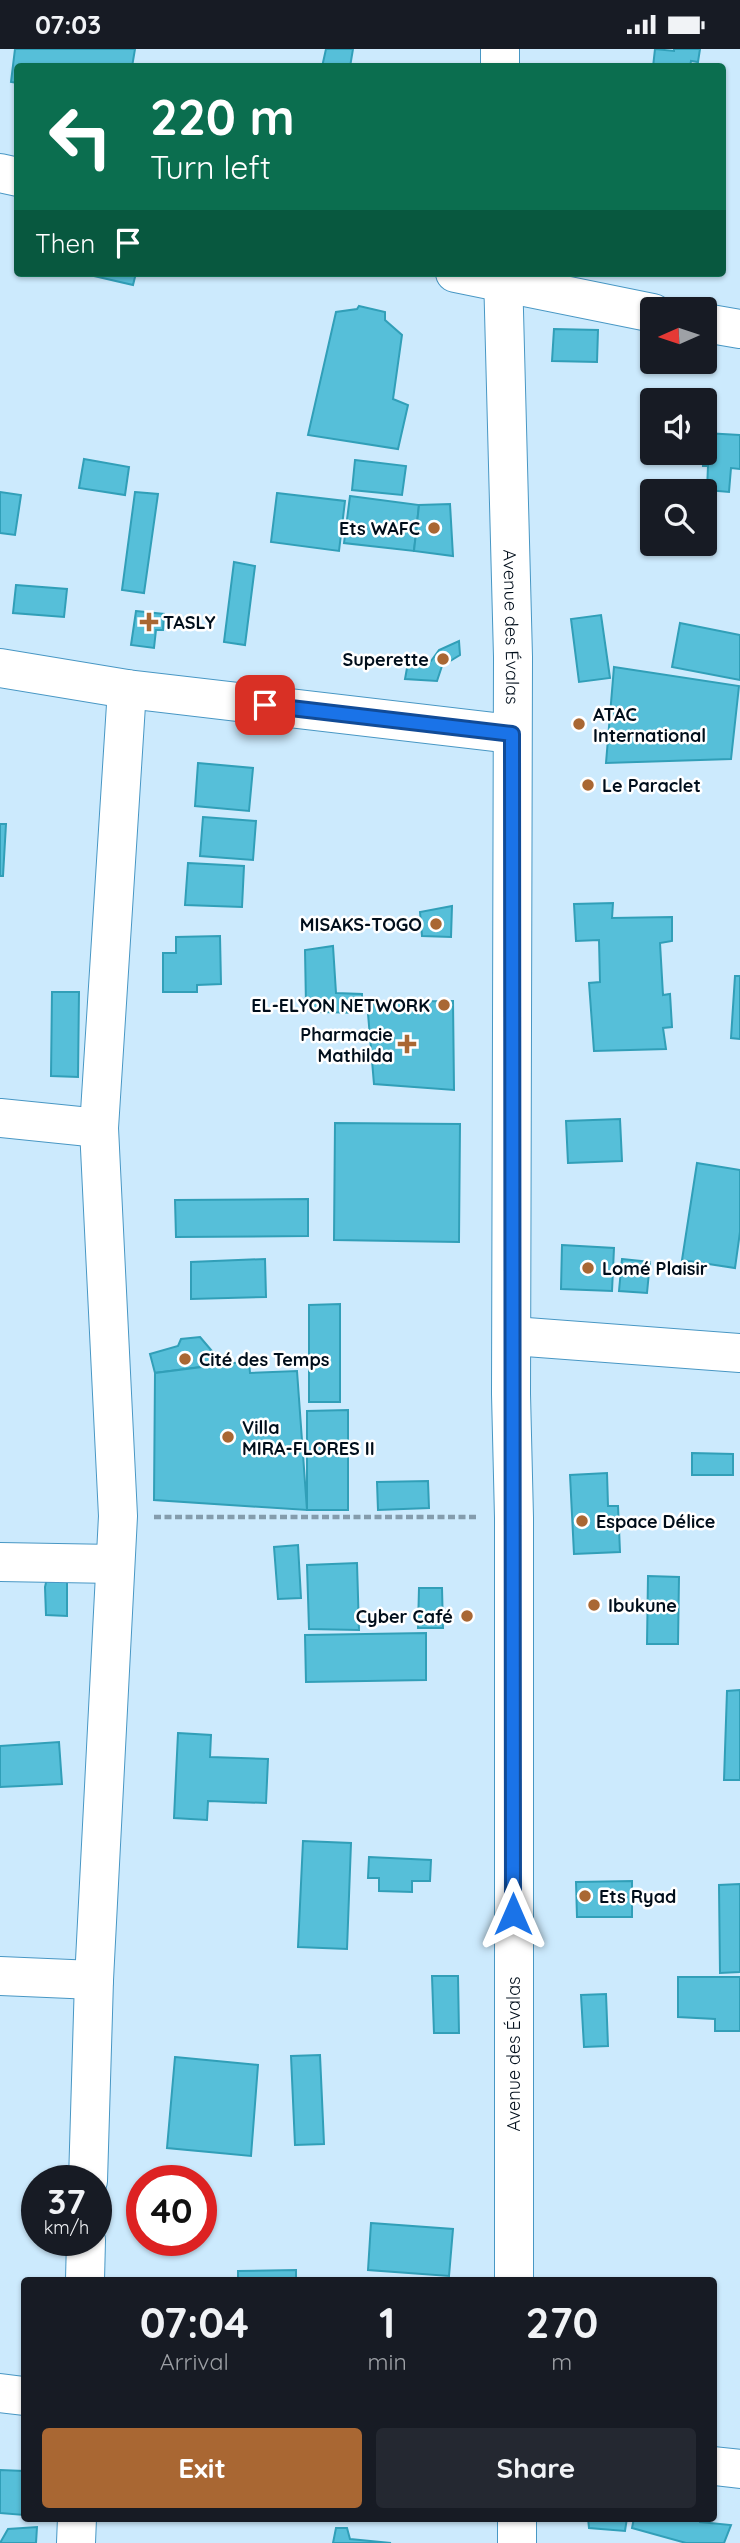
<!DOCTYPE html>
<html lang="en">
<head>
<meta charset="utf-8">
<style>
	:root { --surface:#171b24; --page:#242831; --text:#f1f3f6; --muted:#9ea1a6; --accent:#a96733 }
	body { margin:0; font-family:Quicksand,sans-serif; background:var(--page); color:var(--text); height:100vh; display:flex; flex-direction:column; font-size:26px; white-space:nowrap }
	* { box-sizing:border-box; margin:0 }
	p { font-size:23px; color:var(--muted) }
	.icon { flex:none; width:38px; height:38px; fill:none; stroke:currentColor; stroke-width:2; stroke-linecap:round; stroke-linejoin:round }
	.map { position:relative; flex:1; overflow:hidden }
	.details { position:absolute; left:21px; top:2228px; width:696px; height:245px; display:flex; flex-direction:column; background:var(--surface); border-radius:7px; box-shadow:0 2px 5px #0004 }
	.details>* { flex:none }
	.top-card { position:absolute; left:14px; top:14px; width:712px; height:214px; border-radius:7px; box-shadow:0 2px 5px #0004; background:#0b6e4f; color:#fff; overflow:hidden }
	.needle { width:46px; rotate:267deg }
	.tools { position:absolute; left:640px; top:248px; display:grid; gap:14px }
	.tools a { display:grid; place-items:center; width:77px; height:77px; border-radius:7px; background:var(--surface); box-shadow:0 2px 5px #0004; font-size:35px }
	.speed { position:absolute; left:21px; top:2116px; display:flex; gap:14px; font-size:35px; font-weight:700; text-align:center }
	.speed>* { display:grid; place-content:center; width:91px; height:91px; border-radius:50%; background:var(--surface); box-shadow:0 2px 5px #0004; line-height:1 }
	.speed small { font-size:18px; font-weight:400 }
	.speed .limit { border:10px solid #d22; background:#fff; color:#111 }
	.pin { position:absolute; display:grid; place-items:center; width:60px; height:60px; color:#fff; margin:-30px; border-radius:14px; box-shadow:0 4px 10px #0006 }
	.me { position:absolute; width:77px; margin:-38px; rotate:0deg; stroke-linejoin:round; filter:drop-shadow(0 0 5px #0008) }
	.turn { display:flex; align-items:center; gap:24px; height:147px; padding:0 21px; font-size:32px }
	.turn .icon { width:91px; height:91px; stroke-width:2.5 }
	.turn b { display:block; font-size:49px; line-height:60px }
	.then { display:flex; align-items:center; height:66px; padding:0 21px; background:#0003; gap:14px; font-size:26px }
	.eta { display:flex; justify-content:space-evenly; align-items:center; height:119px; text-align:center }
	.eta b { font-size:42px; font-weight:700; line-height:49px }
	.action { display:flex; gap:14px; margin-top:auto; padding:14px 21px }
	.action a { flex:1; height:80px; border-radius:7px; background:var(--accent); color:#fff; font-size:28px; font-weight:700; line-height:80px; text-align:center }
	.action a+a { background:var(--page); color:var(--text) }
	.status { display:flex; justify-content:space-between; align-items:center; height:49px; padding:0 35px; background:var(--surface); direction:ltr }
	.status svg { height:19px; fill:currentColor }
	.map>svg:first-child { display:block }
	.building { fill:#56bfd9; stroke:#319fb8; stroke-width:2 }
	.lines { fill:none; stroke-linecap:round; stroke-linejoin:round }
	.street-casing { stroke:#4897c4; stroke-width:40 }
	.secondary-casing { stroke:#4897c4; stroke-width:40 }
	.path { stroke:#849cad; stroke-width:4.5; stroke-dasharray:7 3.5; stroke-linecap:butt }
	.street { stroke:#fff; stroke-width:38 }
	.secondary { stroke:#fff; stroke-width:38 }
	.route-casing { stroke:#114b97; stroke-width:18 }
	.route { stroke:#1a73e8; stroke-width:12 }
	.poi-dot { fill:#a96733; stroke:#fff; stroke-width:2.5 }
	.labels { text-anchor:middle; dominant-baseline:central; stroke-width:5; stroke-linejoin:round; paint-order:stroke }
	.poi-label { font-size:18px; font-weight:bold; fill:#000e1b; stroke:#fff; text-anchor:start }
	.street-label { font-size:18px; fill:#000e1b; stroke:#fff }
</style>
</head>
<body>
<div class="status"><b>07:03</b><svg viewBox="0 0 49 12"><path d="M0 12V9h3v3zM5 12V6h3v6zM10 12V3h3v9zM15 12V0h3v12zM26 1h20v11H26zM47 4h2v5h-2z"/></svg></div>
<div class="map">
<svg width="740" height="2494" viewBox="0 0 740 2494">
	<rect width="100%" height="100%" fill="#cceafd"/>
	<g class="building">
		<polygon points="15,0 135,0 132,18 18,18 18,34 11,33"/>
		<polygon points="326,0 353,0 350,18 322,18"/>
		<polygon points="655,0 674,2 674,0 700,0 698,13 691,12 690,18 653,18"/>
		<polygon points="81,224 136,224 133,236"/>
		<polygon points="359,257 385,263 385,271 402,286 393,350 408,356 398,400 308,386 336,263 357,260"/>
		<polygon points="554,280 598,281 597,313 552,312"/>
		<polygon points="705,384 740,386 740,420 731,419 729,443 707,441 708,417 703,417"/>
		<polygon points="84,410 129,418 125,446 79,439"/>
		<polygon points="355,411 406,417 402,446 352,441"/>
		<polygon points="0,443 21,446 15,486 0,484"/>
		<polygon points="135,443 158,445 144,544 122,541"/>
		<polygon points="277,444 345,452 339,502 271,493"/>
		<polygon points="350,447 419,456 414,502 344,494"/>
		<polygon points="450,455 453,507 414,502 419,456"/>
		<polygon points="234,513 255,517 245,596 224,593"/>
		<polygon points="16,536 67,540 64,568 13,564"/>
		<polygon points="136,562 164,565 163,581 156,581 154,599 131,596"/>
		<polygon points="601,566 610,629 579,633 571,570"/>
		<polygon points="680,574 740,586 740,631 672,618"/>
		<polygon points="459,592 460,606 442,617 437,632 405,630 409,608 431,612 439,601"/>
		<polygon points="614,618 739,637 731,710 606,714"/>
		<polygon points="198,714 253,719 249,762 195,757"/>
		<polygon points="203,768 256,772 253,811 200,807"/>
		<polygon points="0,775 6,775 3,827 0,827"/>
		<polygon points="188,814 244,817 242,858 185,856"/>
		<polygon points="613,854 612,869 672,868 672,892 660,894 663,946 670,945 672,978 663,979 666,1000 594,1002 589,934 600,933 599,891 576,892 574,855"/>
		<polygon points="452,857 451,888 422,887 420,863"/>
		<polygon points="220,887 221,935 197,936 197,943 163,943 163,904 176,904 176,888"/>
		<polygon points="333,897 336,944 362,945 362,964 320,963 306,956 305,901"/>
		<polygon points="735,927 740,927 740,990 731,989"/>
		<polygon points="52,943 79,943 78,1028 51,1027"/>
		<polygon points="453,952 454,1041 374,1035 367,953"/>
		<polygon points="620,1070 622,1112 568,1114 566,1072"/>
		<polygon points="335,1074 460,1075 459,1193 334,1191"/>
		<polygon points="697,1114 740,1121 740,1183 735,1219 682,1211"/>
		<polygon points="308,1150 308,1187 176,1188 175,1151"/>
		<polygon points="562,1196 614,1199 612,1242 561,1240"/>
		<polygon points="265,1210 266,1248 191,1250 191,1213"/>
		<polygon points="622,1210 650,1213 647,1244 619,1242"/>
		<polygon points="340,1255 340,1353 309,1353 309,1256"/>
		<polygon points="200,1288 223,1315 155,1324 150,1305 178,1297 181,1290"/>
		<polygon points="249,1312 250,1324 297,1322 307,1461 154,1451 155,1324"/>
		<polygon points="348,1361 348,1461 307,1461 307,1362"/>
		<polygon points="692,1404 733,1405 733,1426 692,1426"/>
		<polygon points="607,1424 608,1457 618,1457 620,1503 574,1505 570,1426"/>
		<polygon points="428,1432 429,1459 378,1461 377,1433"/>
		<polygon points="298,1496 301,1549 278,1550 274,1498"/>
		<polygon points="357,1514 359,1581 309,1580 307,1516"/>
		<polygon points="648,1527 679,1528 678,1595 647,1595"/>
		<polygon points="67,1528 67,1567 46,1566 45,1538 47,1529"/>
		<polygon points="419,1539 442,1539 443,1579 418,1579"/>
		<polygon points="426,1584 426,1631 306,1633 305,1586"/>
		<polygon points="740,1641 740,1731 724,1731 727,1642"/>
		<polygon points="178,1684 211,1686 210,1708 268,1710 266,1754 208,1752 207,1771 174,1769"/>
		<polygon points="59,1693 62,1735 0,1738 0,1697"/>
		<polygon points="303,1792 351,1794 347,1900 298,1898"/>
		<polygon points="369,1808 431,1811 430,1832 412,1832 412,1843 379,1842 379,1829 368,1829"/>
		<polygon points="632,1832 632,1868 577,1868 576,1833"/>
		<polygon points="740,1835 740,1923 720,1924 719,1836"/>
		<polygon points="432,1927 458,1927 459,1984 434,1984"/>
		<polygon points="678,1928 740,1928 740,1982 715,1982 715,1970 678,1968"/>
		<polygon points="606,1945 608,1997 584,1998 581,1946"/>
		<polygon points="320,2006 324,2095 295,2096 291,2007"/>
		<polygon points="175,2008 258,2016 251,2107 167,2099"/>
		<polygon points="371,2174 453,2180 449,2227 368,2221"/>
		<polygon points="296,2221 296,2231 238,2231 238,2222"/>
		<polygon points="0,2421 24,2422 24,2466 0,2464"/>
		<polygon points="588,2469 627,2469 625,2482 589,2479"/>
		<polygon points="634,2469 700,2469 700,2473 731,2476 724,2494 686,2494 632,2479"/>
		<polygon points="37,2478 36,2494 0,2494 8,2480"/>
		<polygon points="336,2479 347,2479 350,2490 391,2494 333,2494"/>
	</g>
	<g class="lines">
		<defs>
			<g id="street">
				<polyline points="0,124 18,128"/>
				<polyline points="455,224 653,264"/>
				<polyline points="705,274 740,280"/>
				<polyline points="0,619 127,640 511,685"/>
				<polyline points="0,1069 99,1079"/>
				<polyline points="513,1287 740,1304"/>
				<polyline points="0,1513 115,1515"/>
				<polyline points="0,1927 94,1931"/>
				<polyline points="88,2132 94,1931 118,1467 99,1079 127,640"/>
				<polyline points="85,2231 86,2191"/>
				<polyline points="0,2344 24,2347"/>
				<polyline points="714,2417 740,2420"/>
				<polyline points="76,2494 77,2469"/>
			</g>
			<g id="secondary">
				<polyline points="500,0 500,18"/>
				<path id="s1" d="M503,224L513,608L511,1345L514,1469V2231"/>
				<polyline points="517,2469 517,2494"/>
			</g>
		</defs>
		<use href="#street" class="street-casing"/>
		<use href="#secondary" class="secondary-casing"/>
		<polyline class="path" points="154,1468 478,1468"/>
		<use href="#street" class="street"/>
		<use href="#secondary" class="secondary"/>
	</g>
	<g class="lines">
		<defs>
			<polyline id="route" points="265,656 512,685 513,1865"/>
		</defs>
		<use href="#route" class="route-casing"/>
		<use href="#route" class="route"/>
	</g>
	<g class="poi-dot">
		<circle cx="434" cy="479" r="7"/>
		<path d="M145.5 562.5h7v7h7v7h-7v7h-7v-7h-7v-7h7z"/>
		<circle cx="443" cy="610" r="7"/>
		<circle cx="579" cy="675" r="7"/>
		<circle cx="588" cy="736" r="7"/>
		<circle cx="436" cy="875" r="7"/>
		<circle cx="444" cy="956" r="7"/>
		<path d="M403.5 984.5h7v7h7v7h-7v7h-7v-7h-7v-7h7z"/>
		<circle cx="588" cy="1219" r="7"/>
		<circle cx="185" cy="1310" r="7"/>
		<circle cx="228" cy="1388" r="7"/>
		<circle cx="582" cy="1472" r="7"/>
		<circle cx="594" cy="1556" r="7"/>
		<circle cx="467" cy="1567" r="7"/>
		<circle cx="585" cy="1847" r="7"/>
	</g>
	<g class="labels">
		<g class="poi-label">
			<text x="420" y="479" text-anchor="end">Ets WAFC</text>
			<text x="163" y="573">TASLY</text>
			<text x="429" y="610" text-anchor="end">Superette</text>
			<text x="593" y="665">ATAC<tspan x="593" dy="21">International</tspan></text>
			<text x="602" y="736">Le Paraclet</text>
			<text x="422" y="875" text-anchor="end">MISAKS-TOGO</text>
			<text x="430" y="956" text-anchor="end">EL-ELYON NETWORK</text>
			<text x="393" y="985" text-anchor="end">Pharmacie<tspan x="393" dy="21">Mathilda</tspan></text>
			<text x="602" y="1219">Lomé Plaisir</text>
			<text x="199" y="1310">Cité des Temps</text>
			<text x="242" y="1378">Villa<tspan x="242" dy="21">MIRA-FLORES II</tspan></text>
			<text x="596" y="1472">Espace Délice</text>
			<text x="608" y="1556">Ibukune</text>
			<text x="453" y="1567" text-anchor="end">Cyber Café</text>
			<text x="599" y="1847">Ets Ryad</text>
		</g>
		<g class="street-label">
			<text stroke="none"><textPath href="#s1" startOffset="354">Avenue des Évalas</textPath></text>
			<text transform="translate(513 2005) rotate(-90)">Avenue des Évalas</text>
		</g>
	</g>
</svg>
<div class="tools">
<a><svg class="needle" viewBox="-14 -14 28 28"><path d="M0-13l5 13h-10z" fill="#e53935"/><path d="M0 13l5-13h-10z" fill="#9ea1a6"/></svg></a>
<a><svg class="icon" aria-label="sound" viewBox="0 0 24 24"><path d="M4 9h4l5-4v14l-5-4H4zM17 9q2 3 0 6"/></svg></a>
<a><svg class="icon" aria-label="search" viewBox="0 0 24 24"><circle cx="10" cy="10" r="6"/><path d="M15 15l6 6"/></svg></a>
</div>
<div class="speed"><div>37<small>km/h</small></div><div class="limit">40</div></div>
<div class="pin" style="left:265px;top:656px;background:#d93025"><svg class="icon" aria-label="arrive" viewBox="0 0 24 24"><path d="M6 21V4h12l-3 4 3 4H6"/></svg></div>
<svg class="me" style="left:513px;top:1865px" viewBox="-20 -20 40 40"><path d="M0-17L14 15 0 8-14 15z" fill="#1a73e8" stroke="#fff" stroke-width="4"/></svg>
<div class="top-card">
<div class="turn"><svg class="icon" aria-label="left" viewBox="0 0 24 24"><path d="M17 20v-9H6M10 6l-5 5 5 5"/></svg><div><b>220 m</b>Turn left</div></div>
<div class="then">Then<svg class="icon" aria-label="arrive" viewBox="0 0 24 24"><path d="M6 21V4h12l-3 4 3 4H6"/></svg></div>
</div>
<section class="details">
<div class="eta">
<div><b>07:04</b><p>Arrival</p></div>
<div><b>1</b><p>min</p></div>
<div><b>270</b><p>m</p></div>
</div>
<div class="action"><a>Exit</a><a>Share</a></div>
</section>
</div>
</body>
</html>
